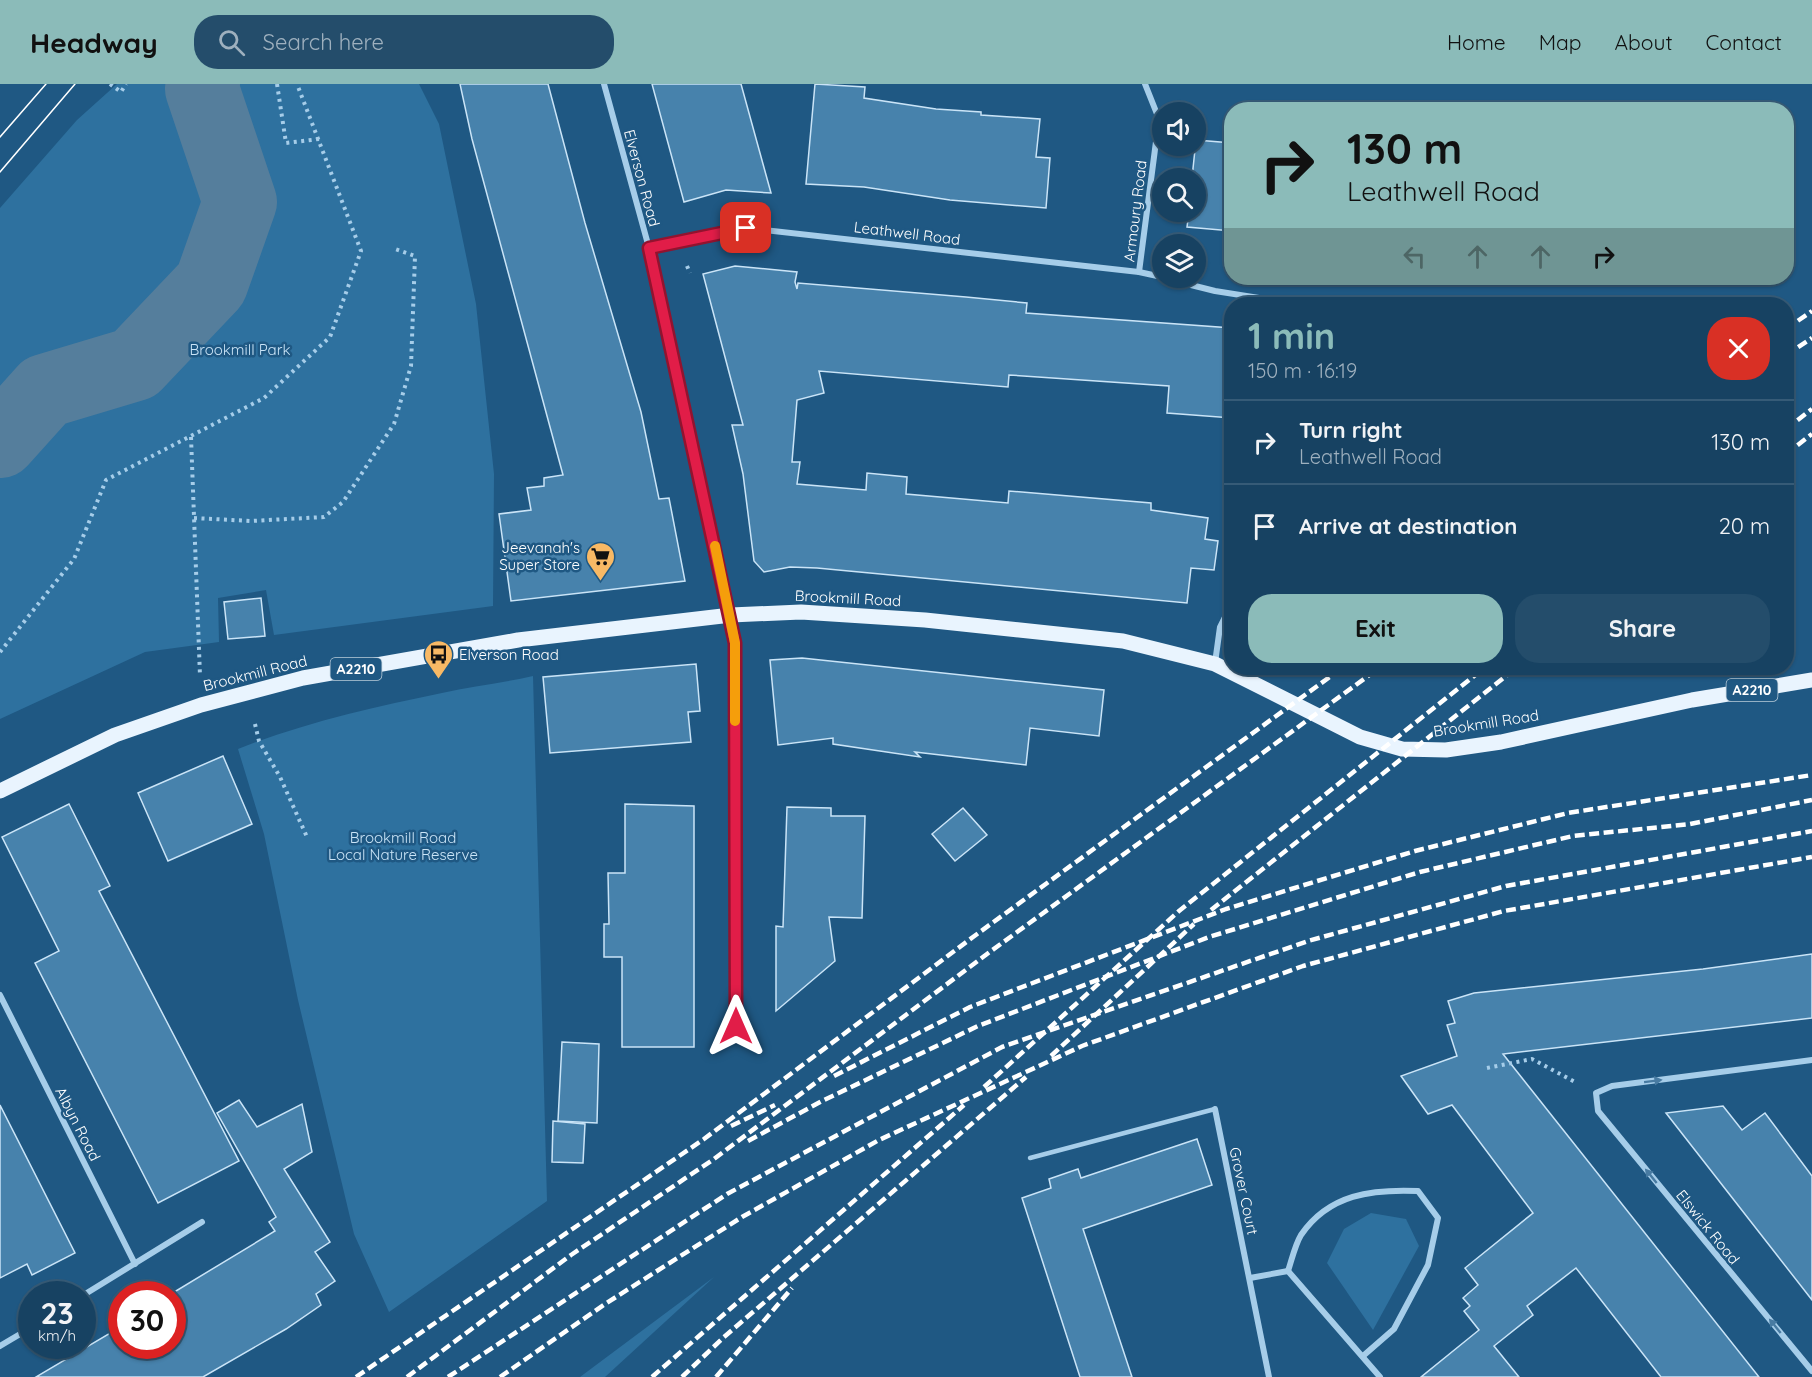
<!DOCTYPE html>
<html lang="en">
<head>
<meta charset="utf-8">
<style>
	:root { --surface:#174262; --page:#244d6b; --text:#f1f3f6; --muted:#9eb0be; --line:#365b77; --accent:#8bbbb9 }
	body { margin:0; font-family:Quicksand,sans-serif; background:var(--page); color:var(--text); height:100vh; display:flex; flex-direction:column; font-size:22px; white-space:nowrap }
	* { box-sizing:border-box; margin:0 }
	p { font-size:20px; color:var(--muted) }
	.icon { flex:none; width:33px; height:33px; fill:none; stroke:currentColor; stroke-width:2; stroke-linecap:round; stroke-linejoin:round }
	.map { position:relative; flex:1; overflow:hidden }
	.drawer { position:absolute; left:1224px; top:213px; width:570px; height:378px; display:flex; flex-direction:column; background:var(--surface); border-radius:24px; box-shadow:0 2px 4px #0004,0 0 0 2px var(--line) }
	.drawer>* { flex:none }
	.hud { position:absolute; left:1224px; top:18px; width:570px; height:183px; border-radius:24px; box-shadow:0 2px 4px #0004,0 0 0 2px var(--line); background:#8bbbb9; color:#111; overflow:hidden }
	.buttons { position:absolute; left:1152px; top:18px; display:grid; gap:12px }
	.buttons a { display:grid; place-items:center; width:54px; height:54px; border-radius:50%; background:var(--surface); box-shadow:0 2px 4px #0004,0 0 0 2px var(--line); font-size:30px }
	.speed { position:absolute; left:18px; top:1197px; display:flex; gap:12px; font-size:30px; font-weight:700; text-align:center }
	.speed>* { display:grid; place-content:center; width:78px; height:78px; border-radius:50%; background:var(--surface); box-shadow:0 2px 4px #0004,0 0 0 2px var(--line); line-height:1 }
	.speed small { font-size:15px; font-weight:400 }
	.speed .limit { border:9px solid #d22; background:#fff; color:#111 }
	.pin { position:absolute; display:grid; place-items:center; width:51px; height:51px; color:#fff; margin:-26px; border-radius:12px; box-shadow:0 3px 9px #0006 }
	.me { position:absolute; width:66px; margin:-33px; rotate:0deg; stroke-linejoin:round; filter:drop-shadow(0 0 4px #0008) }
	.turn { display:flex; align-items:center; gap:21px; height:126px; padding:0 24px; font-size:27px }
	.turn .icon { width:78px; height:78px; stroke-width:2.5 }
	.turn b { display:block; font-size:42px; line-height:51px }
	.lanes { display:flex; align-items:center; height:57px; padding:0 24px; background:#0003; justify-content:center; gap:30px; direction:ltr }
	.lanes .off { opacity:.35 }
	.round { display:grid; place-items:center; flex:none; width:63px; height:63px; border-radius:24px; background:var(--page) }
	.headline { display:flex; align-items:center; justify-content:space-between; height:102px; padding:0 24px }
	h1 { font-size:36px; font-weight:700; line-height:45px; color:var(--accent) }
	.primary-button { display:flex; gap:12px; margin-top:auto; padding:12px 24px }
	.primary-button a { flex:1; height:69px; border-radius:24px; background:var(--accent); color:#111; font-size:24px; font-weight:700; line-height:69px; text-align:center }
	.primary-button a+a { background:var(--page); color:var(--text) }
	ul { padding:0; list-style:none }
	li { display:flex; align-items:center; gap:18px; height:84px; padding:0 24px; border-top:2px solid var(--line) }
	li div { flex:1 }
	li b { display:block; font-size:22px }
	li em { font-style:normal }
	header { display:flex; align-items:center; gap:36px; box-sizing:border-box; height:84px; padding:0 30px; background:var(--accent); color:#111 }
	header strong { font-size:28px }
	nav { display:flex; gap:33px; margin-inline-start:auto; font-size:21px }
	.search { width:420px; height:54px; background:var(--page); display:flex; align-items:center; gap:15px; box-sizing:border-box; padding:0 21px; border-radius:24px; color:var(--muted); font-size:22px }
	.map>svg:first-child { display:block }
	.green { fill:#2e719f }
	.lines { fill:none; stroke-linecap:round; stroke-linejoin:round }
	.river { stroke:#557e9c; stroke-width:74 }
	.building { fill:#4782ac; stroke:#cae4f7; stroke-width:1.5 }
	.path { stroke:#a6cde9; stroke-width:4; stroke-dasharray:3 4.5; stroke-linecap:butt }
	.lane { stroke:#a6cde9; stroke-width:4.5 }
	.street { stroke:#a6cde9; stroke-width:6 }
	.primary { stroke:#e9f4fe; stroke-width:15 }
	.tram { stroke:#fff; stroke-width:1.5 }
	.rail { stroke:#fff; stroke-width:4.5; stroke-dasharray:10 4.5; stroke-linecap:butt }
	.oneway { fill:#487ba2 }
	.route-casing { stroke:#92132f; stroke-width:15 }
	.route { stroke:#e11d48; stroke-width:10 }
	.slow { stroke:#f59e0b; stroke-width:10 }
	.labels { text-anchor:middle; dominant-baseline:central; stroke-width:5; stroke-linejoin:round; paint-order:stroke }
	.shield { fill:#1f5883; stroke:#bccdda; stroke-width:1.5 }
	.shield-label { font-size:14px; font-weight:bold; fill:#fff }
	.street-label { font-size:15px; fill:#fff; stroke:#1f5883 }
	.park-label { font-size:15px; fill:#cae4f7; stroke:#1f5883 }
	.poi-label { font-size:15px; fill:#fff; stroke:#1f5883; text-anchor:end }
</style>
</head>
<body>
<header>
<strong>Headway</strong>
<div class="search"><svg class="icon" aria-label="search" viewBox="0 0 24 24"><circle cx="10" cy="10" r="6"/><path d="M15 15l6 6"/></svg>Search here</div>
<nav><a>Home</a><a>Map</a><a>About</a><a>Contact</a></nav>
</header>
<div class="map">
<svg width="1812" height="1293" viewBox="0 0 1812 1293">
	<rect width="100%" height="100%" fill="#1f5883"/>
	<g class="green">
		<polygon points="117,0 419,0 439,40 476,220 494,390 493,522 274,551 266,506 218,514 219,558 145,568 0,635 0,124 77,36"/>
		<path d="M533,592L547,1117L389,1228L354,1150L298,916L264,750L238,665C303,639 374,623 442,609C472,602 503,599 533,592Z"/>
		<polygon points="1371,1129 1406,1135 1419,1162 1373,1246 1327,1179 1344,1145"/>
		<polygon points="714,1193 605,1293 580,1293"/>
	</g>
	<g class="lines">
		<polyline class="river" points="0,357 45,307 135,280 211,200 240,118 202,5 203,0"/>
	</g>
	<g class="building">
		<polygon points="460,0 548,0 585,139 641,328 659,415 669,414 685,497 511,517 499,430 531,426 527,404 544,402 544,394 563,391 472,55"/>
		<polygon points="652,0 741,0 771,109 726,106 684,118"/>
		<polygon points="815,0 865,3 864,14 936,25 981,28 981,31 1040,35 1036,73 1050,74 1046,124 950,116 864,103 806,100"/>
		<polygon points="1196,56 1232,59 1232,147 1187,143 1189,128 1196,128 1196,94 1192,94"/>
		<polygon points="735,182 797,188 795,198 797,205 798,199 966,213 1027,219 1026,229 1232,244 1232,334 1167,329 1169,302 1009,291 1008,303 819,287 824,309 797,316 792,378 800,378 797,400 866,406 867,389 907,393 906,410 1008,419 1009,407 1151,419 1151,426 1208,434 1205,455 1218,457 1214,486 1191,484 1187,519 817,484 790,483 764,488 754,477 743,390 732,341 743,341 703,190"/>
		<polygon points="261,514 265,552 228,555 224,518"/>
		<polygon points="802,574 1104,606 1099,652 1030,644 1026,681 915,668 920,673 833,660 833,654 778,661 770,576"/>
		<polygon points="696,580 700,627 688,628 691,658 550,669 543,593"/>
		<polygon points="223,672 252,740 168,777 138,709"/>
		<polygon points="69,720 110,802 99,807 239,1077 158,1119 35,879 59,867 2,753"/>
		<polygon points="625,720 694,722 694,963 622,963 622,873 604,873 604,840 609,840 608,789 625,789"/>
		<polygon points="787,723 831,724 831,732 865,732 862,834 829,833 835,877 776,927 776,842 783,843"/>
		<polygon points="963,724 987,751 955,777 932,750"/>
		<polygon points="1812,870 1812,934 1503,970 1759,1293 1661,1293 1576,1184 1527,1222 1533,1231 1494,1262 1519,1293 1421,1293 1479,1246 1464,1227 1470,1222 1463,1214 1478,1201 1465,1184 1533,1129 1452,1021 1428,1030 1401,992 1457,972 1447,941 1455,939 1448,917 1474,909 1703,885"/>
		<polygon points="562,958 599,960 597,1039 558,1037"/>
		<polygon points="239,1016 257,1043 302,1020 312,1068 284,1085 330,1158 315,1168 335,1197 316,1210 321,1221 286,1245 203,1293 36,1293 122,1242 122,1262 172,1262 171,1210 275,1147 269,1138 276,1133 217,1029"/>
		<polygon points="0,1021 75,1169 32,1191 27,1180 0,1194"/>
		<polygon points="1723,1022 1742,1046 1765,1029 1812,1092 1812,1216 1666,1029"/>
		<polygon points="553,1037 585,1040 583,1079 552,1078"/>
		<polygon points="1197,1055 1212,1101 1083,1145 1132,1293 1080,1293 1022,1114 1051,1104 1049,1095 1078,1085 1081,1094"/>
	</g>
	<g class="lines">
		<g class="path">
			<polyline points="110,0 121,8 126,0"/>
			<polyline points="277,0 286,59 319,55"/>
			<polyline points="687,182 690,189"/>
			<polyline points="191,353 200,592"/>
			<polyline points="194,434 251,437 324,433 343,418 394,340 411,282 415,172 392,164"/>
			<polyline points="0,568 74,475 106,396 264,314 330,253 361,167 297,0"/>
			<polyline points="255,640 259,657 280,693 307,753"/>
			<polyline points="1487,984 1532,975 1577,999"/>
		</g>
		<polyline class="lane" points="1030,1074 1215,1025"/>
		<g class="street">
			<polyline points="604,0 649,164 735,559 736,942"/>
			<polyline points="649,164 746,144 1139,188 1162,193"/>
			<polyline points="1139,188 1157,50 1157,30 1145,0"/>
			<polyline points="1163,194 1215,207 1298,220"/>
			<polyline points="1215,579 1220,543 1232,519"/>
			<polyline points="0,911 135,1180"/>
			<polyline points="1812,976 1612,1002 1596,1009 1598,1027 1812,1287"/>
			<polyline points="1215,1025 1269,1293"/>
			<path d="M1288,1187C1292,1175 1295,1161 1301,1151C1329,1110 1372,1105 1418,1107L1438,1134L1428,1181L1394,1245L1363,1272"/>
			<polyline points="1288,1187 1380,1293"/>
			<polyline points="1250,1194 1288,1187"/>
			<polyline points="82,1212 202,1138"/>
			<polyline points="0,1262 32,1243"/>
		</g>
		<polyline class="primary" points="0,707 115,651 201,621 303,594 518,556 731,531 801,528 925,536 1123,557 1215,580 1360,653 1402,665 1446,666 1501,658 1692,616 1812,596"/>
		<g class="tram">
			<polyline points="0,53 46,0"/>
			<polyline points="0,88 75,0"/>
		</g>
		<g class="rail">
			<polyline points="1786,245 1812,227"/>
			<polyline points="1786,271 1812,254"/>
			<polyline points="1786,345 1812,325"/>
			<polyline points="1786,370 1812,350"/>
			<polyline points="1211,826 1516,584"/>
			<polyline points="1051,972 1194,840"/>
			<polyline points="834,992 970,923 1226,825 1415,767 1568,729 1812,691"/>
			<polyline points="984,1003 1179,827 1484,584"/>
			<polyline points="731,1042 775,1021"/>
			<polyline points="748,1057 822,1017 978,942 1209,853 1420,788 1573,752 1690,740 1812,716"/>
			<polyline points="356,1293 704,1055 973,853 1342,584"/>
			<polyline points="407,1293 571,1171 714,1075 987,870 1379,584"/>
			<polyline points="448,1293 727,1110 1002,963 1308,857 1506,802 1812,747"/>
			<polyline points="500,1293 605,1220 742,1133 879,1056 1082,962 1303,882 1504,827 1812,773"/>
			<polyline points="652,1293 964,1021"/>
			<polyline points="682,1293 724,1253 1026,993"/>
			<polyline points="716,1293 792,1204"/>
		</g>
	</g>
	<defs><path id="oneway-solid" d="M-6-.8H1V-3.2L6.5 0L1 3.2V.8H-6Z" transform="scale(1.5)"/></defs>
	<g class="oneway">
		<use href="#oneway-solid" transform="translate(1653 997) rotate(-7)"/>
		<use href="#oneway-solid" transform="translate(1651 1092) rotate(-129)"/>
		<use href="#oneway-solid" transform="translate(1775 1242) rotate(-129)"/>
	</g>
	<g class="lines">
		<defs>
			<polyline id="route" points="736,942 735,559 649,164 746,144"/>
		</defs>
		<use href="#route" class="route-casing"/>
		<use href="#route" class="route"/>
		<polyline class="slow" points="715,462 735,559 735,637"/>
	</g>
	<defs>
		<symbol id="supermarket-pin" viewBox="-11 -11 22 30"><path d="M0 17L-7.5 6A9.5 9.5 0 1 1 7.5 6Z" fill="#f8b965" stroke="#1f5883"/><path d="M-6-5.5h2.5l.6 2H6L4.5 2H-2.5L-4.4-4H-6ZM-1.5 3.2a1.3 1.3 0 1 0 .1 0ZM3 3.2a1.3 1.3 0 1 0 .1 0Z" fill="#111"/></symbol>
		<symbol id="bus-pin" viewBox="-11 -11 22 30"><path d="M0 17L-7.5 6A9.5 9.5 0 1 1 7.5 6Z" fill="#f8b965" stroke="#1f5883"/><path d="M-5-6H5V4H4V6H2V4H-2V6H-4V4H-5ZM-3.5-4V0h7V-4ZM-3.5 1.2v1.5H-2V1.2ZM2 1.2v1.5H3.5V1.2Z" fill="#111"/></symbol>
	</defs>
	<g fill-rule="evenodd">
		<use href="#supermarket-pin" x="584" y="456" width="33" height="45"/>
		<use href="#bus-pin" x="422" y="554" width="33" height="45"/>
	</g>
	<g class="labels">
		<g class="shield">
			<rect x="330.5" y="574" width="51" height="22" rx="4.5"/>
			<rect x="1726.5" y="595" width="51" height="22" rx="4.5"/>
		</g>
		<g class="shield-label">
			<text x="356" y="585">A2210</text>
			<text x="1752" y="606">A2210</text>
		</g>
		<g class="street-label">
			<text transform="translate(642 94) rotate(75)">Elverson Road</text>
			<text transform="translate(1135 127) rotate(-83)">Armoury Road</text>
			<text transform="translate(907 149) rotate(7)">Leathwell Road</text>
			<text transform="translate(848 514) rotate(3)">Brookmill Road</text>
			<text transform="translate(255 589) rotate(-14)">Brookmill Road</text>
			<text transform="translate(1486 639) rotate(-9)">Brookmill Road</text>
			<text transform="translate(78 1040) rotate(63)">Albyn Road</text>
			<text transform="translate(1244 1107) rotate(78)">Grover Court</text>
			<text transform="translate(1708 1143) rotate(51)">Elswick Road</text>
		</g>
		<g class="park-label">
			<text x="240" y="265">Brookmill Park</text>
			<text x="403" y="753">Brookmill Road<tspan x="403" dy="17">Local Nature Reserve</tspan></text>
		</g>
		<g class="poi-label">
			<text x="580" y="463">Jeevanah's<tspan x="580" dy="17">Super Store</tspan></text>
			<text x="459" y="570" text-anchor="start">Elverson Road</text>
		</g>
	</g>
</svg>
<div class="buttons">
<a><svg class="icon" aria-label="sound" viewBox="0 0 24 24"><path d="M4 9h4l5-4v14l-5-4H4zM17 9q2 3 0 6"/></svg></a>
<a><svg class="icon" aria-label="search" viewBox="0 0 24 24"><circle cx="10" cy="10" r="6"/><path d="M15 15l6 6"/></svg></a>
<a><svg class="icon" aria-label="layers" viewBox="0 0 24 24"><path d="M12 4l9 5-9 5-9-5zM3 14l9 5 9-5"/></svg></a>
</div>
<div class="speed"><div>23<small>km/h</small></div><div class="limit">30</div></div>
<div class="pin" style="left:746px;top:144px;background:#d93025"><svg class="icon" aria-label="arrive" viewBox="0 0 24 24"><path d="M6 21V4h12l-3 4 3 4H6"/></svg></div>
<svg class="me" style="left:736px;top:942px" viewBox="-20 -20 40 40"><path d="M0-17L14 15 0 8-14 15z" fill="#e11d48" stroke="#fff" stroke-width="4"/></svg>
<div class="hud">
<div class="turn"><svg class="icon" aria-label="right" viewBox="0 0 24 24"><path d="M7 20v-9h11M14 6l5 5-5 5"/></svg><div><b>130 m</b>Leathwell Road</div></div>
<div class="lanes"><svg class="icon off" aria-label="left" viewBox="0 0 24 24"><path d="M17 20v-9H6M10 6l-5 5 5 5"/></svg><svg class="icon off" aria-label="ahead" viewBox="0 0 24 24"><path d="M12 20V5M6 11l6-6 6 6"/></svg><svg class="icon off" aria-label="ahead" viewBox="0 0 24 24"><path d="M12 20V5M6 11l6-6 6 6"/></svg><svg class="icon" aria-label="right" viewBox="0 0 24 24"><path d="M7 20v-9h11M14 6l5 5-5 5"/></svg></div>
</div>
<section class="drawer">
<div class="headline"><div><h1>1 min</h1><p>150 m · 16:19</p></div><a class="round" style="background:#d93025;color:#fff"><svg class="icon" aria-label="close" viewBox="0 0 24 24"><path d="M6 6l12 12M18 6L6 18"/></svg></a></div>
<ul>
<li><svg class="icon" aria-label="right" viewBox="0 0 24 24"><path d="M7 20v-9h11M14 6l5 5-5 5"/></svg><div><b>Turn right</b><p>Leathwell Road</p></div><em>130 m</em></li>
<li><svg class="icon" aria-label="arrive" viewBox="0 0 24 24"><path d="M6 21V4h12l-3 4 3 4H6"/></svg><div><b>Arrive at destination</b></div><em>20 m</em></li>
</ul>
<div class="primary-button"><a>Exit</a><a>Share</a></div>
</section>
</div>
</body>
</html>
